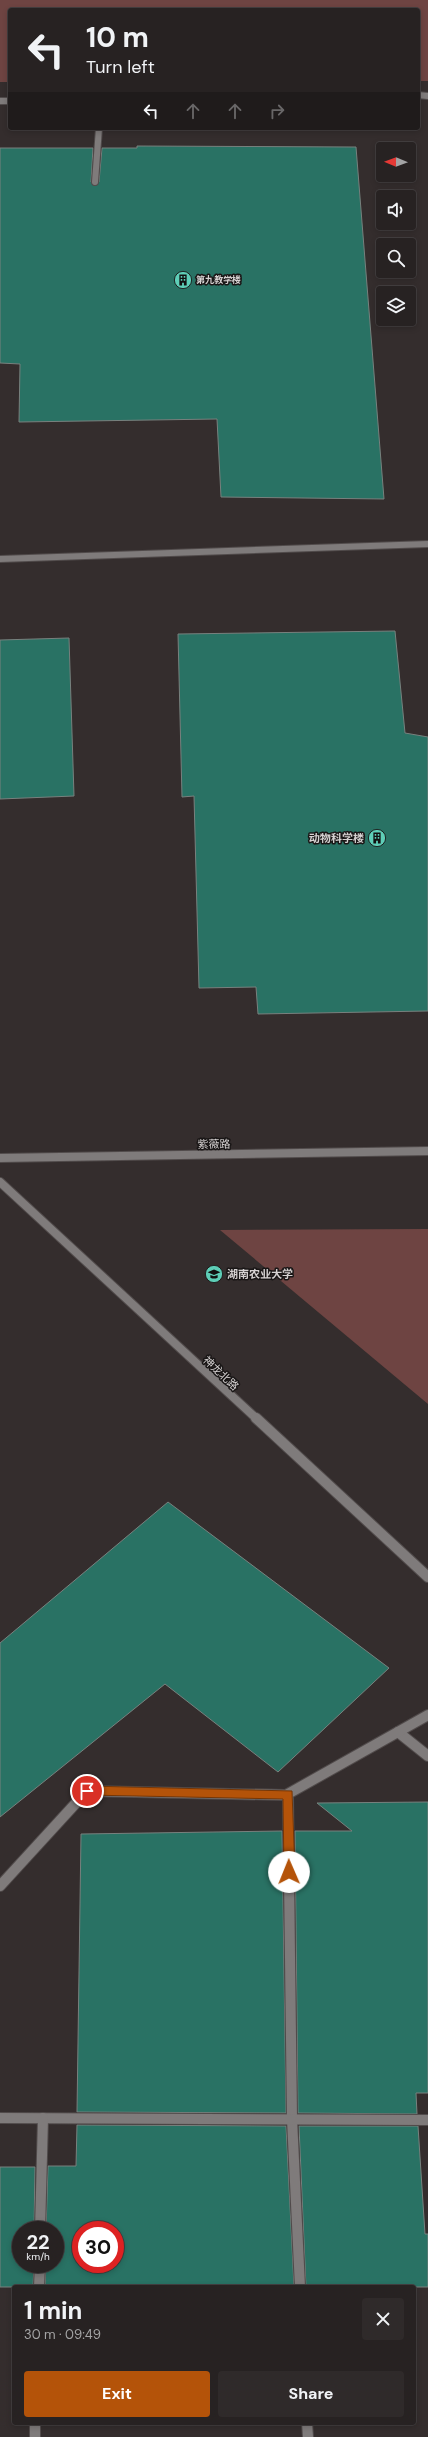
<!DOCTYPE html>
<html lang="en">
<head>
<meta charset="utf-8">
<style>
	:root { --surface:#272222; --page:#2f2a2a; --text:#f1f3f6; --muted:#a4a4a5; --line:#433f40; --accent:#b45309 }
	body { margin:0; font-family:"DM Sans","Noto Sans SC",sans-serif; background:var(--page); color:var(--text); height:100vh; display:flex; flex-direction:column; font-size:15px; white-space:nowrap }
	* { box-sizing:border-box; margin:0 }
	p { font-size:13px; color:var(--muted) }
	.icon { flex:none; width:22px; height:22px; fill:none; stroke:currentColor; stroke-width:2; stroke-linecap:round; stroke-linejoin:round }
	.map { position:relative; flex:1; overflow:hidden }
	.side { position:absolute; left:12px; top:2285px; width:404px; height:140px; display:flex; flex-direction:column; background:var(--surface); border-radius:4px; box-shadow:0 2px 6px #0003,0 0 0 1px var(--line) }
	.side>* { flex:none }
	.hud { position:absolute; left:8px; top:8px; width:412px; height:122px; border-radius:4px; box-shadow:0 2px 6px #0003,0 0 0 1px var(--line); background:#272222; color:var(--text); overflow:hidden }
	.needle { width:26px; rotate:271deg }
	.controls { position:absolute; left:376px; top:142px; display:grid; gap:8px }
	.controls a { display:grid; place-items:center; width:40px; height:40px; border-radius:4px; background:var(--surface); box-shadow:0 2px 6px #0003,0 0 0 1px var(--line); font-size:20px }
	.speed { position:absolute; left:12px; top:2221px; display:flex; gap:8px; font-size:20px; font-weight:700; text-align:center }
	.speed>* { display:grid; place-content:center; width:52px; height:52px; border-radius:50%; background:var(--surface); box-shadow:0 2px 6px #0003,0 0 0 1px var(--line); line-height:1 }
	.speed small { font-size:10px; font-weight:400 }
	.speed .limit { border:6px solid #d22; background:#fff; color:#111 }
	.pin { position:absolute; display:grid; place-items:center; width:34px; height:34px; color:#fff; margin:-17px; border:2px solid #fff; border-radius:50%; box-shadow:0 1px 4px #0007 }
	.me { position:absolute; width:44px; margin:-22px; rotate:359deg; stroke-linejoin:round; filter:drop-shadow(0 0 3px #0008) }
	.turn { display:flex; align-items:center; gap:14px; height:84px; padding:0 12px; font-size:18px }
	.turn .icon { width:52px; height:52px; stroke-width:2.5 }
	.turn b { display:block; font-size:28px; line-height:34px }
	.lanes { display:flex; align-items:center; height:38px; padding:0 12px; background:#0003; justify-content:center; gap:20px; direction:ltr }
	.lanes .off { opacity:.35 }
	.round { display:grid; place-items:center; flex:none; width:42px; height:42px; border-radius:4px; background:var(--page) }
	.summary { display:flex; align-items:center; justify-content:space-between; height:68px; padding:0 12px }
	h1 { font-size:24px; font-weight:700; line-height:30px }
	.button { display:flex; gap:8px; margin-top:auto; padding:8px 12px }
	.button a { flex:1; height:46px; border-radius:4px; background:var(--accent); color:#fff; font-size:16px; font-weight:700; line-height:46px; text-align:center }
	.button a+a { background:var(--page); color:var(--text) }
	.map>svg:first-child { display:block }
	.green { fill:#6e4442 }
	.building { fill:#297264; stroke:#78817e; fill-rule:evenodd }
	.lines { fill:none; stroke-linecap:round; stroke-linejoin:round }
	.street-far2-casing { stroke:#514b4b; stroke-width:8 }
	.street-far1-casing { stroke:#514b4b; stroke-width:10 }
	.street-casing { stroke:#514b4b; stroke-width:12 }
	.street-far2 { stroke:#7f7b7b; stroke-width:6 }
	.street-far1 { stroke:#7f7b7b; stroke-width:8 }
	.street { stroke:#7f7b7b; stroke-width:10 }
	.route { fill:#b45309; stroke:#753606 }
	.labels { text-anchor:middle; dominant-baseline:central; stroke-width:3; stroke-linejoin:round; paint-order:stroke }
	.far-poi-label { font-size:9px; font-weight:bold; fill:#d6d2d2; stroke:#191616; text-anchor:start }
	.poi-label { font-size:11px; font-weight:bold; fill:#d6d2d2; stroke:#191616; text-anchor:end }
	.street-label { font-size:11px; fill:#d6d2d2; stroke:#191616 }
</style>
</head>
<body>
<div class="map">
<svg width="428" height="2437" viewBox="0 0 428 2437">
	<rect width="100%" height="100%" fill="#342d2d"/>
	<g class="green">
		<polygon points="0,0 428,0 428,81 418,81 418,10 10,10 10,82 0,82"/>
		<polygon points="428,1229 428,1404 220,1230"/>
	</g>
	<g class="building">
		<polygon points="137,146 356,147 384,499 221,497 217,419 19,422 20,364 0,363 0,148 93,148 91,182 95,186 99,182 102,148 137,148"/>
		<polygon points="395,631 405,733 428,737 428,1011 258,1014 256,987 199,988 194,796 182,797 178,634"/>
		<polygon points="69,638 74,796 0,799 0,640"/>
		<polygon points="168,1502 389,1668 278,1772 165,1684 0,1817 0,1643"/>
		<polygon points="428,1802 428,2093 416,2093 417,2114 298,2113 295,1831 352,1831 317,1803"/>
		<polygon points="282,1831 286,2113 77,2112 81,1834"/>
		<path d="M77,2125L286,2126L294,2287H45L46,2264H55V2230H46L48,2166H76ZM81,2230H115V2264H81Z"/>
		<polygon points="299,2126 418,2126 425,2234 428,2234 428,2287 306,2287"/>
		<polygon points="0,2167 35,2167 34,2230 21,2230 21,2264 34,2264 33,2287 0,2287"/>
	</g>
	<g class="lines">
		<defs>
			<g id="street-far2">
				<polyline points="418,95 428,96"/>
				<polyline points="0,101 10,101"/>
				<polyline points="95,182 99,128"/>
				<polyline points="0,559 428,544"/>
			</g>
			<g id="street-far1">
				<polyline points="0,1158 428,1151"/>
				<polyline points="0,1182 257,1419"/>
			</g>
			<g id="street">
				<polyline points="256,1418 428,1577"/>
				<polyline points="398,1732 428,1756"/>
				<polyline points="288,1795 292,2119 300,2287"/>
				<polyline points="0,1886 87,1791 286,1795 428,1715"/>
				<polyline points="0,2118 428,2120"/>
				<polyline points="40,2230 43,2118"/>
				<polyline points="39,2287 40,2264"/>
				<polyline points="35,2423 35,2437"/>
				<polyline points="307,2423 308,2437"/>
			</g>
		</defs>
		<use href="#street-far2" class="street-far2-casing"/>
		<use href="#street-far1" class="street-far1-casing"/>
		<use href="#street" class="street-casing"/>
		<use href="#street-far2" class="street-far2"/>
		<use href="#street-far1" class="street-far1"/>
		<use href="#street" class="street"/>
	</g>
	<polygon class="route" points="87,1786 292,1791 295,1872 289,1877 284,1872 283,1799 87,1795 82,1791"/>
	<defs>
		<symbol id="building-disc" viewBox="-11 -11 22 22"><circle r="9.5" fill="#5eceb7" stroke="#191616"/><path d="M-4-6H4V6H1V3H-1V6H-4ZM-2.5-4.3h1.7v1.8h-1.7ZM.8-4.3h1.7v1.8H.8ZM-2.5-1h1.7V.8h-1.7ZM.8-1h1.7V.8H.8Z" fill="#111"/></symbol>
		<symbol id="university-disc" viewBox="-11 -11 22 22"><circle r="9.5" fill="#5eceb7" stroke="#191616"/><path d="M0-5L7-2L0 1L-7-2ZM-4 1L0 2.5L4 1V4Q0 6-4 4Z" fill="#111"/></symbol>
	</defs>
	<g fill-rule="evenodd">
		<use href="#building-disc" x="173" y="270" width="20" height="20"/>
		<use href="#building-disc" x="367" y="828" width="20" height="20"/>
		<use href="#university-disc" x="204" y="1264" width="20" height="20"/>
	</g>
	<g class="labels">
		<g class="far-poi-label">
			<text x="196" y="280">第九教学楼</text>
		</g>
		<g class="poi-label">
			<text x="364" y="838">动物科学楼</text>
			<text x="227" y="1274" text-anchor="start">湖南农业大学</text>
		</g>
		<g class="street-label">
			<text transform="translate(214 1144) rotate(-1)">紫薇路</text>
			<text transform="translate(221 1373) rotate(43)">神龙北路</text>
		</g>
	</g>
</svg>
<div class="controls">
<a><svg class="needle" viewBox="-14 -14 28 28"><path d="M0-13l5 13h-10z" fill="#e53935"/><path d="M0 13l5-13h-10z" fill="#a4a4a5"/></svg></a>
<a><svg class="icon" aria-label="sound" viewBox="0 0 24 24"><path d="M4 9h4l5-4v14l-5-4H4zM17 9q2 3 0 6"/></svg></a>
<a><svg class="icon" aria-label="search" viewBox="0 0 24 24"><circle cx="10" cy="10" r="6"/><path d="M15 15l6 6"/></svg></a>
<a><svg class="icon" aria-label="layers" viewBox="0 0 24 24"><path d="M12 4l9 5-9 5-9-5zM3 14l9 5 9-5"/></svg></a>
</div>
<div class="speed"><div>22<small>km/h</small></div><div class="limit">30</div></div>
<div class="pin" style="left:87px;top:1791px;background:#d93025"><svg class="icon" aria-label="arrive" viewBox="0 0 24 24"><path d="M6 21V4h12l-3 4 3 4H6"/></svg></div>
<svg class="me" style="left:289px;top:1872px" viewBox="-20 -20 40 40"><circle r="19" fill="#fff"/><path d="M0-13L10 11 0 6-10 11z" fill="#b45309"/></svg>
<div class="hud">
<div class="turn"><svg class="icon" aria-label="left" viewBox="0 0 24 24"><path d="M17 20v-9H6M10 6l-5 5 5 5"/></svg><div><b>10 m</b>Turn left</div></div>
<div class="lanes"><svg class="icon" aria-label="left" viewBox="0 0 24 24"><path d="M17 20v-9H6M10 6l-5 5 5 5"/></svg><svg class="icon off" aria-label="ahead" viewBox="0 0 24 24"><path d="M12 20V5M6 11l6-6 6 6"/></svg><svg class="icon off" aria-label="ahead" viewBox="0 0 24 24"><path d="M12 20V5M6 11l6-6 6 6"/></svg><svg class="icon off" aria-label="right" viewBox="0 0 24 24"><path d="M7 20v-9h11M14 6l5 5-5 5"/></svg></div>
</div>
<section class="side">
<div class="summary"><div><h1>1 min</h1><p>30 m · 09:49</p></div><a class="round"><svg class="icon" aria-label="close" viewBox="0 0 24 24"><path d="M6 6l12 12M18 6L6 18"/></svg></a></div>
<div class="button"><a>Exit</a><a>Share</a></div>
</section>
</div>
</body>
</html>
